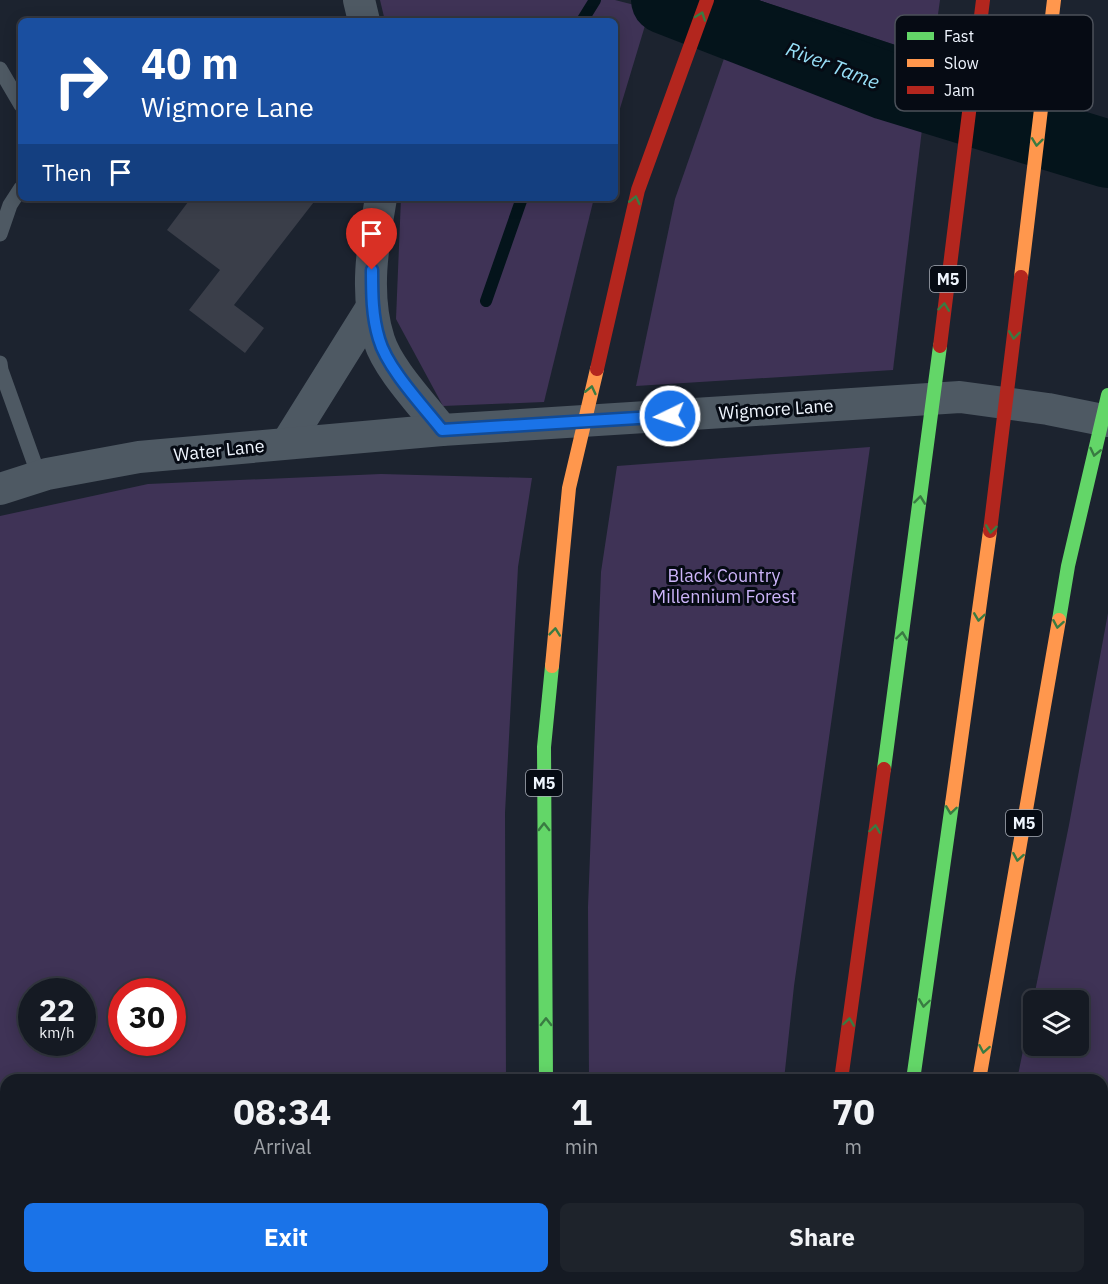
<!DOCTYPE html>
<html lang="en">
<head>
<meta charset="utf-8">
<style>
	:root { --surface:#151a23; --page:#1e232b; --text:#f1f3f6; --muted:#9da1a6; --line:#343841; --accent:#1a73e8 }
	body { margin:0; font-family:"IBM Plex Sans",sans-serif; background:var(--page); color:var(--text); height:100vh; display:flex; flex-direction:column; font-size:22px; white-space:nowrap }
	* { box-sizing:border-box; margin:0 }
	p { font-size:20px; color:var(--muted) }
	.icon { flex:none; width:33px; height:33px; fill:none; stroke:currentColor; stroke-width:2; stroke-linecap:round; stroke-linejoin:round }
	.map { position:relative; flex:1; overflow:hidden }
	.sheet { position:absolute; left:0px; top:1074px; width:1108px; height:210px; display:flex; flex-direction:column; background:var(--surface); border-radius:18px 18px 0 0; box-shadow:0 3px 15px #0003,0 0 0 2px var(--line) }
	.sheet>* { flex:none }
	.banner { position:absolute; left:18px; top:18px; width:600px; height:183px; border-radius:9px; box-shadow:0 3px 15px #0003,0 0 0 2px var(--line); background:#1a4fa0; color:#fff; overflow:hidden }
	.tools { position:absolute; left:1023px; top:990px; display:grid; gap:12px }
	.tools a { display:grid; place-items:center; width:66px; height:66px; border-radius:9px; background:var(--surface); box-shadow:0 3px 15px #0003,0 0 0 2px var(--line); font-size:30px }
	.speed { position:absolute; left:18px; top:978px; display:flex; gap:12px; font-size:30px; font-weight:700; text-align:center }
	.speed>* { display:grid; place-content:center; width:78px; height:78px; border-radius:50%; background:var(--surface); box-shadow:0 3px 15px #0003,0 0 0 2px var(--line); line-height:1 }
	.speed small { font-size:15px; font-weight:400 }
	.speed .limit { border:9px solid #d22; background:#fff; color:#111 }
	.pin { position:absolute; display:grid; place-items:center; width:51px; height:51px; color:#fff; margin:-62px -26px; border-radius:50% 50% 50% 0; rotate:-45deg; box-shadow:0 0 6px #0007 }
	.pin .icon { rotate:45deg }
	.me { position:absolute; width:66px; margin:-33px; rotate:266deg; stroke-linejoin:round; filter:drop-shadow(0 0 4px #0008) }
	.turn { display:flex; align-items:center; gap:21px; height:126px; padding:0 24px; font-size:27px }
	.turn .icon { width:78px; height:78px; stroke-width:2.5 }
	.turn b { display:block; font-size:42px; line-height:51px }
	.then { display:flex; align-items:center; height:57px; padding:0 24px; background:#0003; gap:12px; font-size:22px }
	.eta { display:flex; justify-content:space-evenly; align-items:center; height:102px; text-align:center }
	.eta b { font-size:36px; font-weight:700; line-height:42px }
	.primary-button { display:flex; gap:12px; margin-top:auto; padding:12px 24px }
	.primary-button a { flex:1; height:69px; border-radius:9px; background:var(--accent); color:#fff; font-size:24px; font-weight:700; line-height:69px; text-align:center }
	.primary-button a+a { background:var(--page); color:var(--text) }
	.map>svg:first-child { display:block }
	.green { fill:#3f3356; fill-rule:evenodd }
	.water { fill:#04141b }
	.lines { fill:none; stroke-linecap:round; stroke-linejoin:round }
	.stream { stroke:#04141b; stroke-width:12 }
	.river { stroke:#04141b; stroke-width:68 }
	.building { fill:#3a3e49 }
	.lane { stroke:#4e5963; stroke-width:15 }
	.street { stroke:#4e5963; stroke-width:32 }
	.fast { stroke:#63d668; stroke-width:14 }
	.slow { stroke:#ff974d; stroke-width:14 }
	.jam { stroke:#b3261e; stroke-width:14 }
	.oneway { stroke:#397b42 }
	.route-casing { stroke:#114b97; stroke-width:15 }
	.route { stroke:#1a73e8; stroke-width:10 }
	.labels { text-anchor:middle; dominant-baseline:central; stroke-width:6; stroke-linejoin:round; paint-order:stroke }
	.shield { fill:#060b14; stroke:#a9afb8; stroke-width:1.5 }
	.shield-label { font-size:16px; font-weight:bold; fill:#eff5fe }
	.street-label { font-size:18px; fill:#eff5fe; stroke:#060b14 }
	.park-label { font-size:18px; fill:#ccb4f9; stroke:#060b14 }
	.water-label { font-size:20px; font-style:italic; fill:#97def6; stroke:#060b14 }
	.key { fill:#060b14; stroke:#4c515a; stroke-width:1.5 }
	.key-label { font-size:16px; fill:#eff5fe }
</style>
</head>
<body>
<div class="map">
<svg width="1108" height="1284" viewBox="0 0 1108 1284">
	<rect width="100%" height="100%" fill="#1c232f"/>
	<g class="green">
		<polygon points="380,0 615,0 650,9 615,125 615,21 385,21"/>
		<polygon points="758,0 940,0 932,57"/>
		<polygon points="727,50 923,121 893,370 636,386 675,199"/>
		<polygon points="401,198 594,198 544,402 443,406 396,319"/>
		<polygon points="870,447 794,986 784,1080 589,1080 588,907 601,572 617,466"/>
		<path d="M381,474L532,478L518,567L505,813L506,1080H6V1278H506V1284H0V516L148,484ZM32,992H82V1042H32ZM122,992H172V1042H122Z"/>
		<path d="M1108,613V1182L1103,1207L1102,1080H1017L1069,825ZM1034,1000H1078V1046H1034Z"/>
		<polygon points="590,1278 764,1278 763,1284 590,1284"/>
		<polygon points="984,1278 1086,1278 1085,1284 983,1284"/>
	</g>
	<polygon class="water" points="740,0 758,0 932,57 923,121 727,50"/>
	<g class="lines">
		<g class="stream">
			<polyline points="582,21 595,0"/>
			<polyline points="486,301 522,198"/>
		</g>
		<polyline class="river" points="665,0 886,86 1108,154"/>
	</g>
	<polygon class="building" points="191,198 317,198 234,305 264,328 245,353 189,310 220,270 167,230"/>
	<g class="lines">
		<g class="lane">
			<polyline points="0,69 21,105"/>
			<polyline points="0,234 10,205 21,188"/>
			<polyline points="0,363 1,370 39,476"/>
		</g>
		<g class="street">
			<polyline points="359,0 364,21"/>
			<path d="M381,198C373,244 364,294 379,340C388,369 423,405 442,430"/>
			<polyline points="287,443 372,307"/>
			<polyline points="0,489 47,474 139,457 442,430 852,404 960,397 1048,409 1108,421"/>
		</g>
		<g class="fast">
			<polyline points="1059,620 1068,566 1108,395"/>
			<polyline points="884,769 940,346"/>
			<polyline points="546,1080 544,747 552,666"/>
			<polyline points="913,1080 952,804"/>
			<polyline points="548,1278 548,1284"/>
		</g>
		<g class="slow">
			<polyline points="1021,277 1054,0"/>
			<polyline points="552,666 569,488 597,369"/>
			<polyline points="952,804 990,531"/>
			<polyline points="979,1080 1059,620"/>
			<polyline points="813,1284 814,1278"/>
			<polyline points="944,1284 945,1278"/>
		</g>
		<g class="jam">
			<polyline points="940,346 983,0"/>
			<polyline points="597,369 638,190 707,0"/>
			<polyline points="990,531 1021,277"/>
			<polyline points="841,1080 884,769"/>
			<polyline points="884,1284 885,1278"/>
		</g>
	</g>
	<defs><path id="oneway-chevron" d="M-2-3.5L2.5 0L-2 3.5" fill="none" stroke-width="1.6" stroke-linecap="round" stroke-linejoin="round" transform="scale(1.5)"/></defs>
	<g class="oneway">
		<use href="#oneway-chevron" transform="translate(701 16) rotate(-70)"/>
		<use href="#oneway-chevron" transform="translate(1037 142) rotate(97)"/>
		<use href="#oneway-chevron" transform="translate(635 200) rotate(-77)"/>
		<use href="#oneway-chevron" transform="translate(944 307) rotate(-83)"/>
		<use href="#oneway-chevron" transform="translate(1014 335) rotate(97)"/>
		<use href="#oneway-chevron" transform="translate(591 390) rotate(-77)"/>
		<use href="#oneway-chevron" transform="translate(1095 452) rotate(103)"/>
		<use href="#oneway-chevron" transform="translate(920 500) rotate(-83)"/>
		<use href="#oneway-chevron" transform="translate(991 529) rotate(97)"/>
		<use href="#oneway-chevron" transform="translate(979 617) rotate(98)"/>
		<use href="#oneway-chevron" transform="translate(1058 624) rotate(100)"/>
		<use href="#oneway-chevron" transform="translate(555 632) rotate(-84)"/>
		<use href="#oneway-chevron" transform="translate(902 636) rotate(-82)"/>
		<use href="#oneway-chevron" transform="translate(951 810) rotate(98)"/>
		<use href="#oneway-chevron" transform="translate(544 827) rotate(-90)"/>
		<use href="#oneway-chevron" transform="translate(875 829) rotate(-82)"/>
		<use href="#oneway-chevron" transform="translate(1018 857) rotate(100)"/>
		<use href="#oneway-chevron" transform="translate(924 1003) rotate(98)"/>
		<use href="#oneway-chevron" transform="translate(546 1022) rotate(-90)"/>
		<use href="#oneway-chevron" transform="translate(849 1022) rotate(-82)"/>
		<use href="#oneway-chevron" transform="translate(984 1049) rotate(100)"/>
	</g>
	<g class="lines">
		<defs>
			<path id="route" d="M372,270C372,293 372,316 379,339C387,368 423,406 442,430L670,416"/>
		</defs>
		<use href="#route" class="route-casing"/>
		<use href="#route" class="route"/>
	</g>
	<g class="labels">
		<g class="shield">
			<rect x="930" y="266" width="36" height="26" rx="4.5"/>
			<rect x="526" y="770" width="36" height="26" rx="4.5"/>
			<rect x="1006" y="810" width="36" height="26" rx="4.5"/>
		</g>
		<g class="shield-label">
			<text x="948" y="279">M5</text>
			<text x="544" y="783">M5</text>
			<text x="1024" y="823">M5</text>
		</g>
		<g class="street-label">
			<text transform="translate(776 409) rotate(-4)">Wigmore Lane</text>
			<text transform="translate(219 450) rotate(-6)">Water Lane</text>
		</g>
		<g class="park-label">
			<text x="724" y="575">Black Country<tspan x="724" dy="21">Millennium Forest</tspan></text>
		</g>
		<g class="water-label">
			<text transform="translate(833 65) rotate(21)">River Tame</text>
		</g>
	</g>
	<rect x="895" y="15" width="198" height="96" rx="9" class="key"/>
	<rect x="907" y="32" width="27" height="8" fill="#63d668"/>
	<rect x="907" y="59" width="27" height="8" fill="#ff974d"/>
	<rect x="907" y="86" width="27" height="8" fill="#b3261e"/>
	<g class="key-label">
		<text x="944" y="42">Fast</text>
		<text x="944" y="69">Slow</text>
		<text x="944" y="96">Jam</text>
	</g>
</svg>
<div class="tools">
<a><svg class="icon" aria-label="layers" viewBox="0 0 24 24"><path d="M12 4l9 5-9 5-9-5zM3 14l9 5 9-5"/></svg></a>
</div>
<div class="speed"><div>22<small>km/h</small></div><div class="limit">30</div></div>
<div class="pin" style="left:372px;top:270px;background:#d93025"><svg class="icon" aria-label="arrive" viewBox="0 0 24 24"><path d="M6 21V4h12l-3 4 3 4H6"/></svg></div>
<svg class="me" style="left:670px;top:416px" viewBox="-20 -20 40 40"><circle r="17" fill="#1a73e8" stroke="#fff" stroke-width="3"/><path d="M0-11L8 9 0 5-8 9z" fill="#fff"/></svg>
<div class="banner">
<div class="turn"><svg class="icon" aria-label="right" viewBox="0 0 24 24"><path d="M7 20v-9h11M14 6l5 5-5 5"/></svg><div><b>40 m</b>Wigmore Lane</div></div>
<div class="then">Then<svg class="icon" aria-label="arrive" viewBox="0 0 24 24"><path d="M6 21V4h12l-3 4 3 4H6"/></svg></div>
</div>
<section class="sheet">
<div class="eta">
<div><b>08:34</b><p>Arrival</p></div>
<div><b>1</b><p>min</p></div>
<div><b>70</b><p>m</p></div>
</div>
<div class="primary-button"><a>Exit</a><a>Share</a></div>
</section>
</div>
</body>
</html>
